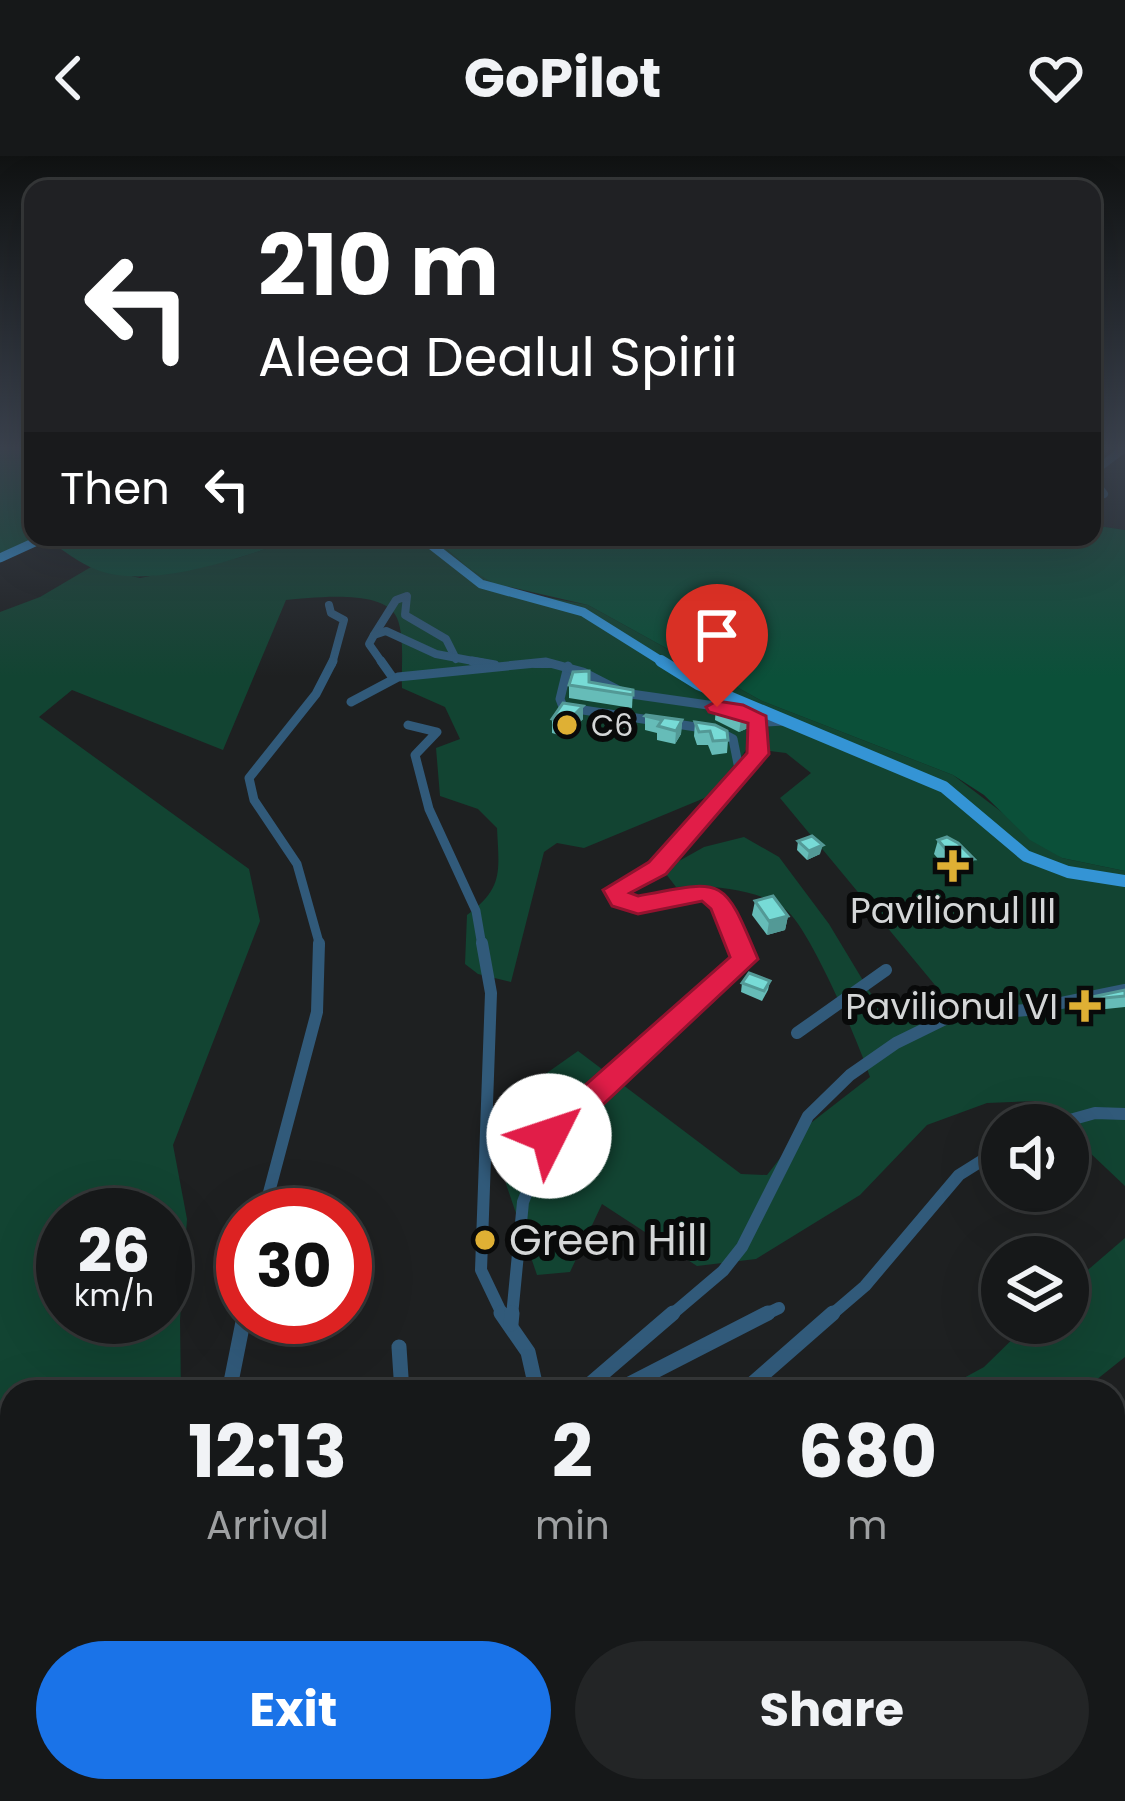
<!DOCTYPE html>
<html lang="en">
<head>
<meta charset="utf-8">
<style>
	:root { --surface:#161819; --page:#232526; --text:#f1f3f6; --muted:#9ea0a2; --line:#353738; --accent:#1a73e8 }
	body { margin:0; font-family:Poppins,sans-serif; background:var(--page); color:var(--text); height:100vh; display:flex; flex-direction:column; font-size:45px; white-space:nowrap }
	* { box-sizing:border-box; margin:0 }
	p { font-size:39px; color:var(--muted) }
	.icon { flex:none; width:66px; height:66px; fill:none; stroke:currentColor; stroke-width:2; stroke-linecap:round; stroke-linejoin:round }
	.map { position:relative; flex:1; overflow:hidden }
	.drawer { position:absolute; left:0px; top:1224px; width:1125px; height:423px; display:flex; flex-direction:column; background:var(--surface); border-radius:36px 36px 0 0; box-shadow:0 12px 48px #0002,0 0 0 3px var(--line) }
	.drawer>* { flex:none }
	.hud { position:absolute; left:24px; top:24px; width:1077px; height:366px; border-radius:24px; box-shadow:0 12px 48px #0002,0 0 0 3px var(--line); background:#202124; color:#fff; overflow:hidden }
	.fabs { position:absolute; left:981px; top:948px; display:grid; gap:24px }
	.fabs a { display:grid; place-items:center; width:108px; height:108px; border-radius:50%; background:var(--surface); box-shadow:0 12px 48px #0002,0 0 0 3px var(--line); font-size:60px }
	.speed { position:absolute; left:36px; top:1032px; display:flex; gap:24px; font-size:60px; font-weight:700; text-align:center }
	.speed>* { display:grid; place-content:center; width:156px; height:156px; border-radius:50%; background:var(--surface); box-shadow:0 12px 48px #0002,0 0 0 3px var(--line); line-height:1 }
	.speed small { font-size:30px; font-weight:400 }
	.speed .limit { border:18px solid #d22; background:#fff; color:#111 }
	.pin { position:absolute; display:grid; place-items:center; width:102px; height:102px; color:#fff; margin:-123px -51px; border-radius:50% 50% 50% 0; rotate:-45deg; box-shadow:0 0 12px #0007 }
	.pin .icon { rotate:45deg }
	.me { position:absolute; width:132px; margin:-66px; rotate:49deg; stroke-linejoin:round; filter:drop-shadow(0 0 9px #0008) }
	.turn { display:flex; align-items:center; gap:42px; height:252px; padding:0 36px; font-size:54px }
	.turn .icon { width:156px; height:156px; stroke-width:2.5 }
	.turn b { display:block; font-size:84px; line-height:102px }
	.then { display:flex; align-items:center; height:114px; padding:0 36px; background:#0003; gap:24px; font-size:45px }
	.eta { display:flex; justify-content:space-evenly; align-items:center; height:204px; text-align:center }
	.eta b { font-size:72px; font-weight:700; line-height:84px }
	.cta { display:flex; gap:24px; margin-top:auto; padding:24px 36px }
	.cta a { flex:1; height:138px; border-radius:72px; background:var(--accent); color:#fff; font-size:48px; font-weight:700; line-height:138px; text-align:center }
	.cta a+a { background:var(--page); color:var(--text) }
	header { display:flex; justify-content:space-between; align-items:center; height:156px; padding:0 36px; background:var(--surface); font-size:54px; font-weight:700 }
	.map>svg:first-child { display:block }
	.built { fill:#222a2d }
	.green { fill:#124432; fill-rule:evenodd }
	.forest { fill:#0b5039 }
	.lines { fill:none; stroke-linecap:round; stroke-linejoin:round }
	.minor-far3 { stroke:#315a7a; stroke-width:8 }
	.minor-far2 { stroke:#315a7a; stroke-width:9 }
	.minor-far1 { stroke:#315a7a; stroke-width:12 }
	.minor { stroke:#315a7a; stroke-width:15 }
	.major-far1 { stroke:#3494d5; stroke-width:9 }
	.major { stroke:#3494d5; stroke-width:12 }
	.wall { fill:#66bcb8 }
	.shaded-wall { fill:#539996 }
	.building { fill:#77dbd6; stroke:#539996; stroke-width:3 }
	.route { fill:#e11d48; stroke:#92132f; stroke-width:3 }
	.poi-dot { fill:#dfb034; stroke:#090a0a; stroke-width:4.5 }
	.labels { text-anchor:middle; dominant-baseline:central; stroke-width:12; stroke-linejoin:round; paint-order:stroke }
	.far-poi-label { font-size:30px; fill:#d4d6d7; stroke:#090a0a; text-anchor:start }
	.poi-label { font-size:36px; fill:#d4d6d7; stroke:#090a0a }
	.near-poi-label { font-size:42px; fill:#d4d6d7; stroke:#090a0a; text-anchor:start }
</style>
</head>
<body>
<header><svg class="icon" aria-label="back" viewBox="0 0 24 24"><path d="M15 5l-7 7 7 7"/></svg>GoPilot<svg class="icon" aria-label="heart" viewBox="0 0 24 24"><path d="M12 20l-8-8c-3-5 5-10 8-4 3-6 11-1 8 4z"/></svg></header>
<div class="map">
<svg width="1125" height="1645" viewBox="0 0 1125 1645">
	<rect width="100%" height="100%" fill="#1e2021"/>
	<polygon class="built" points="1092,291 1125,291 1125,374 1092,369"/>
	<g class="green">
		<path d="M301,381H433L467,411L519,436L588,449L762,545L953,619L1062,702L1125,715V1030L1068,976V969H1060L1035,945L987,947L927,969L860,1039L756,1103L697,1110L602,1048L570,1116L537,1119L506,1028L527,931L578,895L741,1018L767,1019L803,973L870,921C860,890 809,770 785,753C756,732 710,729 676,731L663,714L704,691L744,681L779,701L829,768L888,866C912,868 930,863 949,846L780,642L811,617L786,597L747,592L719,636L584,692L557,687L544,696L511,826L478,818L465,808L467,759C504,732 499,715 497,672L478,653L440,640L436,592L460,583L445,551L402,532C401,512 405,481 397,462C385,432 312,442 286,444L223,594L72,534L39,561L249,713L260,765L173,989L187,1063L180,1164L181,1236H12V1534L0,1537V456L40,441L91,411L140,422L238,402ZM63,1059H165V1161H63Z"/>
		<polygon points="1125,1082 1125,1201 1081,1236 938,1236 984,1211 1029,1167 1068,1167 1068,1131"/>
		<polygon points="1125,1415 1125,1645 692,1645 694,1635 1113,1635 1113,1430"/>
	</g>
	<g class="forest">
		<path d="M0,291H33V381H301C245,400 146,438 90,411C73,403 59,390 42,382L0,397Z"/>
		<polygon points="1092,369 1125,374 1125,715 1062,702 1030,684 984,639 953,619 762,545 588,449 493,427 467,411 433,381 1092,381"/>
	</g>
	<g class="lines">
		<g class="minor-far3">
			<polyline points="1104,338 1094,325 1097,313 1125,292"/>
			<polyline points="329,449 331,457 344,464 332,508"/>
			<polyline points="374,479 396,444 407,440 405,459 446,483 456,503"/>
			<polyline points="383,508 369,488 374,479 386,475 436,498 489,508"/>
			<polyline points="535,508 553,508"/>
		</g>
		<g class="minor-far2">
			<polyline points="381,505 393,522"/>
			<polyline points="472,505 495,509"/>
			<polyline points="568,510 560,543 563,551 716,574 733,583 738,608 749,613"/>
			<polyline points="351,546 398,521 546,506 583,516 624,537 736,553 766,566 784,565"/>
			<polyline points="408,569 437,576 415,599 429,653 476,755 482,790"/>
			<polyline points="320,790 297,708 254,644 249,622 316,538 333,505"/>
			<path d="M739,790C702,699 692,757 621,744L615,734L657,712L733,632L758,599L759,564"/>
		</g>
		<g class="minor-far1">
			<polyline points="482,787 491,837 481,1114 503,1160"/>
			<polyline points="797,877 886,814"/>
			<polyline points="1052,969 1095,957 1125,958"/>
			<polyline points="263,1059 317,856 319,787"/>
			<polyline points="512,1160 523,1046 549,980 744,803 738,787"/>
			<polyline points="670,1160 723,1115 742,1091 808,960 850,919 896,887 951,860 1027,854 1125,834"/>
			<polyline points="762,1160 779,1152"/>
			<polyline points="830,1160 865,1130 959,1019 1002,992"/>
		</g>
		<g class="minor">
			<polyline points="501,1157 528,1196 537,1236"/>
			<polyline points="511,1168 512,1157"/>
			<polyline points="399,1191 402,1236"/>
			<polyline points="229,1236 244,1161"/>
			<polyline points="581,1236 673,1157"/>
			<polyline points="614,1236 768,1157"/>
			<polyline points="743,1236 833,1157"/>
			<polyline points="1113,1324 1125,1304"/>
			<polyline points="507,1635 507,1645"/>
			<polyline points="181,1645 184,1635"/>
			<polyline points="444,1645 445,1635"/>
			<polyline points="971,1645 974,1635"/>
		</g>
		<g class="major-far1">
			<polyline points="421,381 481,428 583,456 666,508"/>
			<polyline points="0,402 46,381"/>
		</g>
		<polyline class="major" points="661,505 698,528 944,631 1026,700 1068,716 1125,725"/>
	</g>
	<g class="wall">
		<polygon points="589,526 633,534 632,552 569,542 569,529"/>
		<polygon points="583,550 583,563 565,581 552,577 552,563"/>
		<polygon points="716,550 749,559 748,572 739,576 715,564"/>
		<polygon points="645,560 682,564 681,578 675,588 657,584 657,577 645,574"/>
		<polygon points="695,566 728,584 727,597 712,599 708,589 697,589 694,580"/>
		<polygon points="938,684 974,703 969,717 951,718 934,698"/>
		<polygon points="798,685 820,698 807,704 797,694"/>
		<polygon points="755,745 788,760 785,774 767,779 752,759"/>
		<polygon points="770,825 768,834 762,845 741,836 742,827"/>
		<polygon points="1125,834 1125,851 1067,857 1073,845"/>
	</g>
	<g class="shaded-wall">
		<polygon points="583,550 583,563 565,581 565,568"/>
		<polygon points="749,559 748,572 739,576 741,563"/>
		<polygon points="682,564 681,578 675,588 676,575"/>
		<polygon points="823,689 820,698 807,704 809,695"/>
		<polygon points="788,760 785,774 767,779 769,765"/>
	</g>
	<g class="building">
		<polygon points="589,515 589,526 633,534 633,539 569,529 573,516"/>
		<polygon points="563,547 583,550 565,568 552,563"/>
		<polygon points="733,548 749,559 741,563 716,550"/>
		<polygon points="646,559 682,564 676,575 658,570 662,564 645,560"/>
		<polygon points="695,566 715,569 727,575 728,584 713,585 710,575 699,576"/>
		<polygon points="812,680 823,689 809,695 798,685"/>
		<polygon points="947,681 958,687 974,703 955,704 938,684"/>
		<polygon points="773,740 788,760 769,765 755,745"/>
		<polygon points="749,817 770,825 764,835 742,827"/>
		<polygon points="1125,834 1125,840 1073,845"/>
	</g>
	<linearGradient id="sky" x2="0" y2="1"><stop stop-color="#101212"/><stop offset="0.56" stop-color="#3b424e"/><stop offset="1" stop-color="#3b424e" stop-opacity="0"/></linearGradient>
	<rect width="1125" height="521" fill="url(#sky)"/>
	<path class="route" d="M717,545L743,549L766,560L769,598L666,718L630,737L638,740C726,723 723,720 758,803L560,989L549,993L538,989L534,980L538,971L730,801L711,753L702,745L638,758L612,750L603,734L649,706L747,597L748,567L709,556L706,551Z"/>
	<g class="poi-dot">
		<circle cx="567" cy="569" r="12"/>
		<path d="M947 692h12v12h12v12h-12v12h-12v-12h-12v-12h12z"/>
		<path d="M1079 832h12v12h12v12h-12v12h-12v-12h-12v-12h12z"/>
		<circle cx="485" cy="1084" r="12"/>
	</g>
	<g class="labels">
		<g class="far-poi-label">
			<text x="591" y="569">C6</text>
		</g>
		<g class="poi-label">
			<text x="953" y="754">Pavilionul III</text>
			<text x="1058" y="850" text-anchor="end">Pavilionul VI</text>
		</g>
		<g class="near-poi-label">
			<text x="509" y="1084">Green Hill</text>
		</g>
	</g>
</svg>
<div class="fabs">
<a><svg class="icon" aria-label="sound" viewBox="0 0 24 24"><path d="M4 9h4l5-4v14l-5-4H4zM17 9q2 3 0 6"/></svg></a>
<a><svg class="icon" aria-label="layers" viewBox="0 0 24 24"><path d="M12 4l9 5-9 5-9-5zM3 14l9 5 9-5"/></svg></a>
</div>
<div class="speed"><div>26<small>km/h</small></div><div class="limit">30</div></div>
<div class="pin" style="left:717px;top:551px;background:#d93025"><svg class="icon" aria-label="arrive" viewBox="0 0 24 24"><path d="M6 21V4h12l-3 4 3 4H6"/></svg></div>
<svg class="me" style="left:549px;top:980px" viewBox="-20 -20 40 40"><circle r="19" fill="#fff"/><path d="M0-13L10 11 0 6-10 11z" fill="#e11d48"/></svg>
<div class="hud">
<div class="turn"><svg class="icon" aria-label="left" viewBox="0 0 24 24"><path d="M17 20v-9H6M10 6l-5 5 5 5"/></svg><div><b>210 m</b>Aleea Dealul Spirii</div></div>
<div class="then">Then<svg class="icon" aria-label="left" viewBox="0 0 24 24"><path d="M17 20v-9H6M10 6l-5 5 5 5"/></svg></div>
</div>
<section class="drawer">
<div class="eta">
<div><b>12:13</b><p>Arrival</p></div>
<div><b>2</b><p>min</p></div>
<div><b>680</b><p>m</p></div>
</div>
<div class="cta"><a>Exit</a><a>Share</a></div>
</section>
</div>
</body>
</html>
